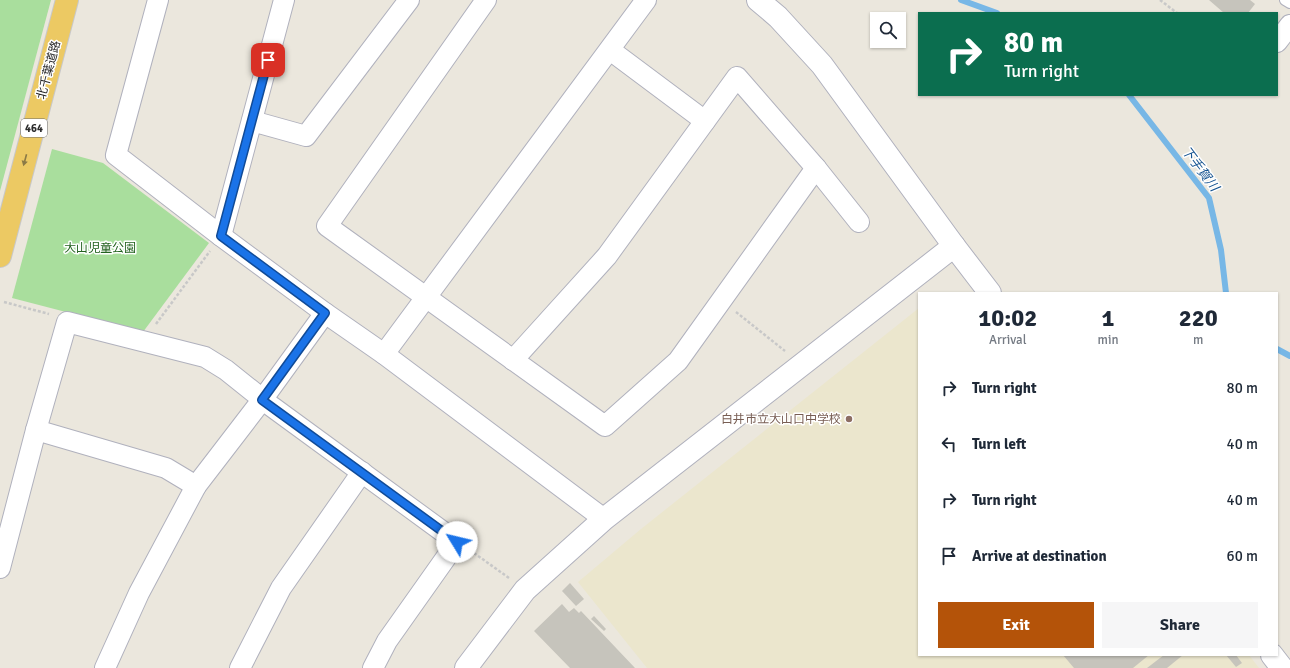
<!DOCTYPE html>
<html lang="en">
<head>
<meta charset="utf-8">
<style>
	:root { --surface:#fff; --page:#f6f6f7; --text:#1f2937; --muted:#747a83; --accent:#b45309 }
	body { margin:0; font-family:Signika,"Noto Sans JP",sans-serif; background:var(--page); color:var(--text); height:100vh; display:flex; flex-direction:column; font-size:15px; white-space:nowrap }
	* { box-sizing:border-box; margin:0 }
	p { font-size:13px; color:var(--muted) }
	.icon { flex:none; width:22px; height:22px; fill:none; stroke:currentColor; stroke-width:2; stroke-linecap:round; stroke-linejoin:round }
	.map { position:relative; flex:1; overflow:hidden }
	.drawer { position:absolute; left:918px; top:292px; width:360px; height:364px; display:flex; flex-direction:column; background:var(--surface); border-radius:0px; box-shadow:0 1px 3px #0004 }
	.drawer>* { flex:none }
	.banner { position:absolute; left:918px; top:12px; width:360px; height:84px; border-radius:0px; box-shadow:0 1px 3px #0004; background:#0b6e4f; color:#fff; overflow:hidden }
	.fabs { position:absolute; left:870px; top:12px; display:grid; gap:8px }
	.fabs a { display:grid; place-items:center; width:36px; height:36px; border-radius:0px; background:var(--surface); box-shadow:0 1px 3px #0004; font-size:20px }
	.pin { position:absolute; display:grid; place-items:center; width:34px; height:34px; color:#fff; margin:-17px; border-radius:8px; box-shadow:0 2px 6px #0006 }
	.me { position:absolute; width:44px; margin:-22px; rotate:306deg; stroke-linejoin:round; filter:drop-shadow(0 0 3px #0008) }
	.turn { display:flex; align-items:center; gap:14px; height:84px; padding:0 20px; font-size:18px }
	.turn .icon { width:52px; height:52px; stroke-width:2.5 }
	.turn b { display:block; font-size:28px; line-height:34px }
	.eta { display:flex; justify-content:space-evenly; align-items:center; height:68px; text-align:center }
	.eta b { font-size:24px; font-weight:700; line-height:28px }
	.cta { display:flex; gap:8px; margin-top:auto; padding:8px 20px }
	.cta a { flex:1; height:46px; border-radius:0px; background:var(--accent); color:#fff; font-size:16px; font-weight:700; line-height:46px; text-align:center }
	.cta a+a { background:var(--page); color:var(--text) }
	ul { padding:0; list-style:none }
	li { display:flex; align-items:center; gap:12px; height:56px; padding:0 20px }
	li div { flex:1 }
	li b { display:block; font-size:15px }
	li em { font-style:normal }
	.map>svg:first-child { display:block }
	.education { fill:#ebe6cd }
	.green { fill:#a9de9d }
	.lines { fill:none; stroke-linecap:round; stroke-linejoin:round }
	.stream { stroke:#77b7e6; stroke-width:6 }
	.building { fill:#c6c4bc }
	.service-casing { stroke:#b0b1bd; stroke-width:12 }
	.minor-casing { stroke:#b0b1bd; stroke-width:22 }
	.tertiary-casing { stroke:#b0b1bd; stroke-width:24 }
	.trunk-casing { stroke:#c8c8c8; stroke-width:24 }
	.path { stroke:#c8c8c8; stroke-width:2.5; stroke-dasharray:3 2; stroke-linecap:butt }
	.service { stroke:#fff; stroke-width:10 }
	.minor { stroke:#fff; stroke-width:20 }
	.tertiary { stroke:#fff; stroke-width:22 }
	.trunk { stroke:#ecc963; stroke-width:22 }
	.oneway { fill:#8b7a46 }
	.route-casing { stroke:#114b97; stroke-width:10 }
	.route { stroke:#1a73e8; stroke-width:7 }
	.education-dot { fill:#8d6e63; stroke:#fff; stroke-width:1.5 }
	.labels { text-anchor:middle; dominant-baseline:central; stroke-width:3; stroke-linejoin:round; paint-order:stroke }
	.shield { fill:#fff; stroke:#6a6a6a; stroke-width:1 }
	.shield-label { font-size:11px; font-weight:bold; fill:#2a2a2a }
	.street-label { font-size:12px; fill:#2a2a2a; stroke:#fff }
	.park-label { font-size:12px; fill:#23621f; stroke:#fff }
	.education-label { font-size:12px; fill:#785e54; stroke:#fff; text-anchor:end }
	.water-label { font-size:13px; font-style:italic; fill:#175491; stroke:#fff }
</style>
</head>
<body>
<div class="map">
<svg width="1290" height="668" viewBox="0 0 1290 668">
	<rect width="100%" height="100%" fill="#ebe7dd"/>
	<polygon class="education" points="919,308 919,655 1249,655 1259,668 647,668 578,582 641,529"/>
	<g class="green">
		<polygon points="0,0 51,0 0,191"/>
		<polygon points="52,149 103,163 209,243 143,332 12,298"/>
	</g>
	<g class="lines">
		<g class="stream">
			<polyline points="961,0 997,13"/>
			<polyline points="1129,95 1209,198 1221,250 1226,293"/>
			<polyline points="1277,349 1290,356"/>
		</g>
	</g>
	<g class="building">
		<polygon points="1209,0 1250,0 1255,4 1248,13 1224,13"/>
		<polygon points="570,583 584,599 576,606 562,591"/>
		<polygon points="562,604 569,612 574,608 579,613 581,611 635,668 570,668 534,631"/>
		<polygon points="594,616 606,629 604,631 591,619"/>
		<polygon points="1063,655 1149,655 1133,668 1074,668"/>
		<polygon points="1164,655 1183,655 1167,668 1147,668"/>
		<polygon points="1226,655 1236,655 1242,663 1236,667"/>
	</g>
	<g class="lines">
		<defs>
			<polyline id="service" points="1285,0 1290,3"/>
			<g id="minor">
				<polyline points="158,0 116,155 221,236 325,313 384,354 604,519"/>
				<polyline points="486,0 327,226 605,426 678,361 816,168"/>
				<polyline points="1277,42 1290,25"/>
				<polyline points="610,50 705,121"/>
				<polyline points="252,121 306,136 409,0"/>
				<polyline points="221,236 284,0"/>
				<polyline points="384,354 646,0"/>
				<polyline points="513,360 607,256 737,77 816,168 859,222"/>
				<polyline points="36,430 166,468 196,486"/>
				<polyline points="0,568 36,430 67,322 205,357 226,370 271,406 457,542 387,641 373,668"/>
				<polyline points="105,668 139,593 196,486 262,400 325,313"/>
				<polyline points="240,668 281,588 362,472"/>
			</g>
			<g id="tertiary">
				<polyline points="758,0 778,17 822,65 954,246 990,293"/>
				<polyline points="1272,655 1282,668"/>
				<polyline points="466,668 525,590 604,519 954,246"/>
			</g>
			<polyline id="trunk" points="0,256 67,0"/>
		</defs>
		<use href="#service" class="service-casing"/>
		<use href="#minor" class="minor-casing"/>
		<use href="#tertiary" class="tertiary-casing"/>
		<use href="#trunk" class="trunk-casing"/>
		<g class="path">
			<polyline points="1160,0 1177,13"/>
			<polyline points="4,302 49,314"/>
			<polyline points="736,312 785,351"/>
			<polyline points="156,324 210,251"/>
			<polyline points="474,553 509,578"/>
		</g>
		<use href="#service" class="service"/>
		<use href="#minor" class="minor"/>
		<use href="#tertiary" class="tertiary"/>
		<use href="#trunk" class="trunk"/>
	</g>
	<defs><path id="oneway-solid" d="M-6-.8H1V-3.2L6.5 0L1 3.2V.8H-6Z"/></defs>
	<use class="oneway" href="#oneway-solid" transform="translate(25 160) rotate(105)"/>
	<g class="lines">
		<defs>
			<polyline id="route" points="268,60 221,236 325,313 262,400 457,542"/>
		</defs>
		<use href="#route" class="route-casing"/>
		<use href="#route" class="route"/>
	</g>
	<circle class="education-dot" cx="849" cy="419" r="4"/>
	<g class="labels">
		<rect class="shield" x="21" y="119" width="26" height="18" rx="3"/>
		<g class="shield-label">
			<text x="34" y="128">464</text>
		</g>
		<g class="street-label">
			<text transform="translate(49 70) rotate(-75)">北千葉道路</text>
		</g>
		<g class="park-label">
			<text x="100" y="248">大山児童公園</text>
		</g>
		<g class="education-label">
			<text x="841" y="419">白井市立大山口中学校</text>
		</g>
		<g class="water-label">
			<text transform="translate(1200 169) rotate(53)">下手賀川</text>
		</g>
	</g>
</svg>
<div class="fabs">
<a><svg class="icon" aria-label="search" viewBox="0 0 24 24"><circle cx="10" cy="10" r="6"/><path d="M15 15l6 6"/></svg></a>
</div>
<div class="pin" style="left:268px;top:60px;background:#d93025"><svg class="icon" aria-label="arrive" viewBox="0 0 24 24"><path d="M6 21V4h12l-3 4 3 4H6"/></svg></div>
<svg class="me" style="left:457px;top:542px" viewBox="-20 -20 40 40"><circle r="19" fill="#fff"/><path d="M0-13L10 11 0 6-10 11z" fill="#1a73e8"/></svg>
<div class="banner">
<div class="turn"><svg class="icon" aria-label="right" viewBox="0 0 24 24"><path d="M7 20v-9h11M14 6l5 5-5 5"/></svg><div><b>80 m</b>Turn right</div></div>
</div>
<section class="drawer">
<div class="eta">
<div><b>10:02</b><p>Arrival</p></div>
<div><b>1</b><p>min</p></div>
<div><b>220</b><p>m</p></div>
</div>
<ul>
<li><svg class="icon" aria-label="right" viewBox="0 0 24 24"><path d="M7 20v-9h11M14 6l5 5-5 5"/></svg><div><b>Turn right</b></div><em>80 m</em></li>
<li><svg class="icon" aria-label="left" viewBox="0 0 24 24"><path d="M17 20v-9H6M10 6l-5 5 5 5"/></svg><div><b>Turn left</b></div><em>40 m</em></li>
<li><svg class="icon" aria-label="right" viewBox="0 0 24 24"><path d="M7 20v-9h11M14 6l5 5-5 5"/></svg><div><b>Turn right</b></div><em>40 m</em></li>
<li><svg class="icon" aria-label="arrive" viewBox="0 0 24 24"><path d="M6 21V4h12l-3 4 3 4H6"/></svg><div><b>Arrive at destination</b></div><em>60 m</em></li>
</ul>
<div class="cta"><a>Exit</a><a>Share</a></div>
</section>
</div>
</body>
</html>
